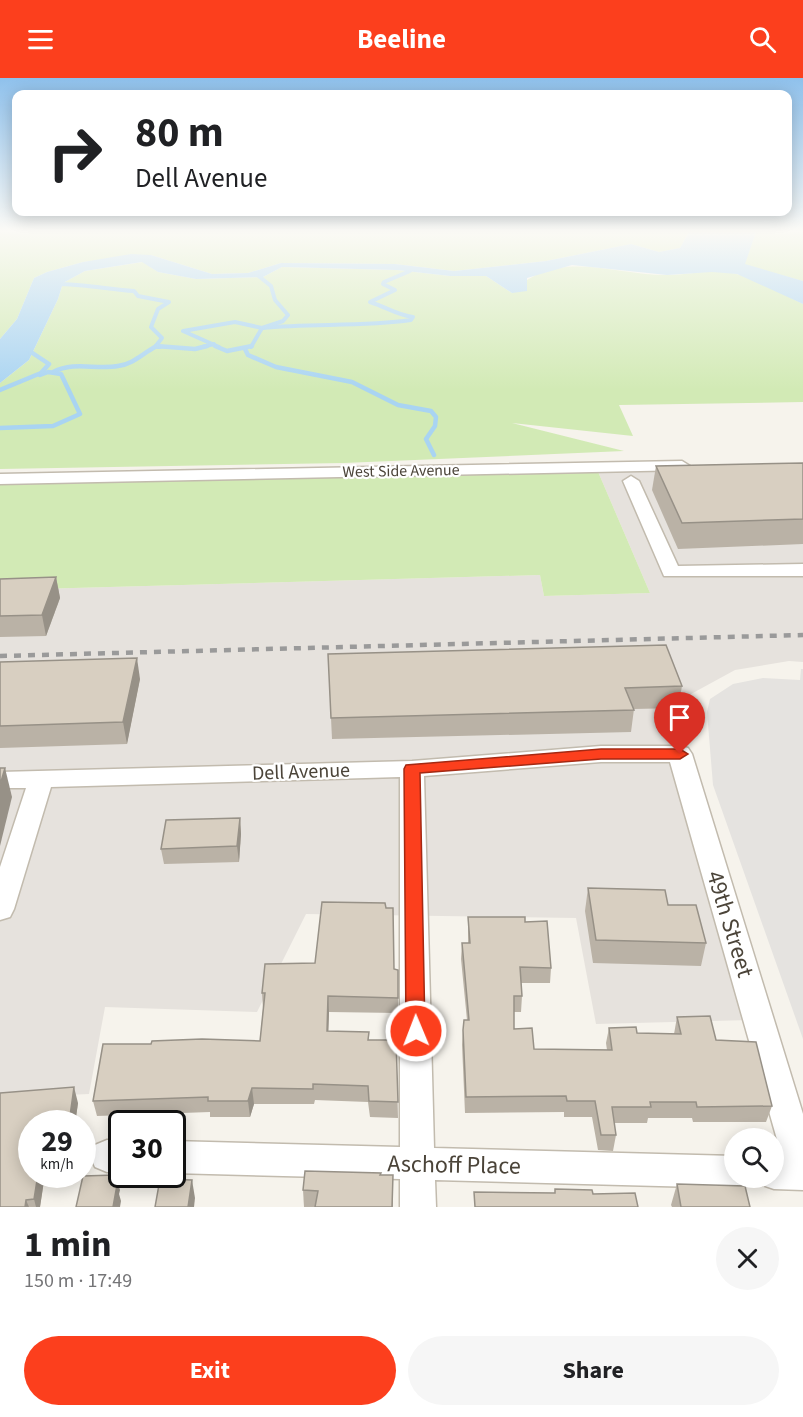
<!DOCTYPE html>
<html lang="en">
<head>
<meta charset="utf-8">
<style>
	:root { --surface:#fff; --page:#f6f6f6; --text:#202124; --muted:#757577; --accent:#fc3f1d }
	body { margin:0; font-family:"Source Sans 3",sans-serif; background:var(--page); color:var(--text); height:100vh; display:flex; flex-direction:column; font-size:22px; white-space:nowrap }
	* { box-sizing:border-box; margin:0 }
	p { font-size:20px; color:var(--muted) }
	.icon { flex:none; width:33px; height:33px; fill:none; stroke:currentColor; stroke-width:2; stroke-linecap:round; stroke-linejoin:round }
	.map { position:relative; height:1129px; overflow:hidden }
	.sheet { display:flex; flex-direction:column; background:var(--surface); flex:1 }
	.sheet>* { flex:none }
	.banner { position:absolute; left:12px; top:12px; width:780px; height:126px; border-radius:12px; box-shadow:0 3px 15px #0003; background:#fff; color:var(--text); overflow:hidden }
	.controls { position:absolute; left:724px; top:1050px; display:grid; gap:12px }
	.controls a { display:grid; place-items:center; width:60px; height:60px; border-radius:50%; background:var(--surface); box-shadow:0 3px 15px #0003; font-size:30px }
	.speed { position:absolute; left:18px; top:1032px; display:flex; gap:12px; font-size:30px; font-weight:700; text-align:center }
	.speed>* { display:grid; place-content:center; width:78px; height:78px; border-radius:50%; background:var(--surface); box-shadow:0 3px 15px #0003; line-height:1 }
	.speed small { font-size:15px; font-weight:400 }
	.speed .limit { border:3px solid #111; border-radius:9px; background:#fff; color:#111 }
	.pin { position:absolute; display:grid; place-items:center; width:51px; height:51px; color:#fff; margin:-62px -26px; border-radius:50% 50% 50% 0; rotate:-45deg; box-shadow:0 0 6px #0007 }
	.pin .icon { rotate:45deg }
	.me { position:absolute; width:66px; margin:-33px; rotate:359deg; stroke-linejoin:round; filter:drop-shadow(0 0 4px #0008) }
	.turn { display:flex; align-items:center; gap:21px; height:126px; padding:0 24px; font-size:27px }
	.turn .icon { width:78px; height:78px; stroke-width:2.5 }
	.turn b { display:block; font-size:42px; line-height:51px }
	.round { display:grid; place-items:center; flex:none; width:63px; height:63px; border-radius:32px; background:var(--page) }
	.overview { display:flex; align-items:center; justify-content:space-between; height:102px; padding:0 24px }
	h1 { font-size:36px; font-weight:700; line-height:45px }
	.cta { display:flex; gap:12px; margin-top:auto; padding:12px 24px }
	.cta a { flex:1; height:69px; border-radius:36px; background:var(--accent); color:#fff; font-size:24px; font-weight:700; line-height:69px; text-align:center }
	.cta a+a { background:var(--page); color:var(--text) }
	header { display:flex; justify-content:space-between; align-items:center; height:78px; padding:0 24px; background:var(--accent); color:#fff; font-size:27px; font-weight:700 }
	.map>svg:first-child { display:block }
	.industrial { fill:#e6e2dd }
	.green { fill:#d2eab5 }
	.parking { fill:#e5e3e0 }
	.water { fill:#a9d4f2 }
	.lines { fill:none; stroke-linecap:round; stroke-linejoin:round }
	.stream-far1 { stroke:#a9d4f2; stroke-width:4 }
	.stream { stroke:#a9d4f2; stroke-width:4.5 }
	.minor-casing { stroke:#c2bbae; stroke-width:3 }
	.minor { fill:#fff; fill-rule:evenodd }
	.rail { stroke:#9a9a9a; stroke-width:4.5; stroke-dasharray:7 7; stroke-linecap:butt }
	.wall { fill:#bab2a6 }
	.shaded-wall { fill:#979187 }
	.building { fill:#d8cfc1; stroke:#979187; stroke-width:1.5 }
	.route { fill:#fc3f1d; stroke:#a42913; stroke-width:1.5 }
	.labels { text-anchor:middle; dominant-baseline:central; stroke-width:4.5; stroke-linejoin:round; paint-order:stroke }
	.far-street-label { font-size:16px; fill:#4b4439; stroke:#fff }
	.street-label { font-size:20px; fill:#4b4439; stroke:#fff }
	.near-street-label { font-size:24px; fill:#4b4439; stroke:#fff }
</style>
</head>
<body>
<header><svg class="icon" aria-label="menu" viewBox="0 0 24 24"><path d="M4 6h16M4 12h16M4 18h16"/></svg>Beeline<svg class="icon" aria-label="search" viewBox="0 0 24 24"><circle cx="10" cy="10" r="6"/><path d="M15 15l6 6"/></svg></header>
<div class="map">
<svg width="803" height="1129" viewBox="0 0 803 1129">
	<rect width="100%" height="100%" fill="#f6f3ec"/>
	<polygon class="industrial" points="803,385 803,584 789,583 735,592 691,616 696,645 668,672 750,942 596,946 576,840 306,836 257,934 105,929 89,1016 0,1020 0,512 540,497 544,518 650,515 596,389"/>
	<g class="green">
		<polygon points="0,154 689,154 680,170 659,174 631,166 546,183 454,193 395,186 281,185 248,195 212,196 151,177 83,184 47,194 34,200 17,241 0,261"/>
		<polygon points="756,154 803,154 803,203 744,187"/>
		<path d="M143,184L158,194L196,201L263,199L282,189L397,192L450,198H486L512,215C556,168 614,198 668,197C690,197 714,190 736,196C759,201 782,216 803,226V324L619,327L633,358L512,345L624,373L344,385L0,391V305L29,282L58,221L63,205L85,193Z"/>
		<polygon points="596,389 650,515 544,518 540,497 0,512 0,402"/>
	</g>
	<polygon class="parking" points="801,591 803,591 803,961 713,707 707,634 710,621 733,606 763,600 800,602"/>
	<polygon class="water" points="689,154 756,154 745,186 803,203 803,226 737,196 712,194 667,197 572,187 527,200 527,213 512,215 486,198 450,198 397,192 282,189 263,199 196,201 158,194 142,184 85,193 63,205 58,221 29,282 0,305 0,261 17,241 34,200 47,194 83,184 131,176 151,177 212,196 248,195 281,185 395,186 454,193 546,183 631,166 659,174 680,170"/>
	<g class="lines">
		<g class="stream-far1">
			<polyline points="255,195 271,208 275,222 288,237 283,243 262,250"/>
			<path d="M56,206C82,206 108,211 134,213L138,218L169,224L158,231L151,249L162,260L155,269H160"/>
			<path d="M262,250C312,245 361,249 411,242L413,239C397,237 386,229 370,224L395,212L383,206L384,204L410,193"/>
			<polyline points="202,269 214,266"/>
			<polyline points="219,269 183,253 235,244 262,250"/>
			<polyline points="251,269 262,250"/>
		</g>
		<g class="stream">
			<polyline points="156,268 195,271 207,268"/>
			<polyline points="215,268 227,273 252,268"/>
			<polyline points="245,271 248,277 276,289 352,304 398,327 431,333 436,339 435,348 426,361 434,377"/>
			<path d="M53,294C75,283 95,292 118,288C133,286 142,276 155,269"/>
			<polyline points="0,312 41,295 49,286 28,272 29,268"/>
			<polyline points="0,350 53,348 80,336 61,296 48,294 40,297"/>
		</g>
		<defs>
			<g id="minor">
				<polygon points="682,383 690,388 688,392 0,406 0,396"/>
				<polygon points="631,398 639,403 678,488 803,486 803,498 664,498 623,403"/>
				<polygon points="601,668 680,668 688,670 692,676 803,1036 803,1112 774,1111 762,1107 759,1100 774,1100 774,1079 782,1079 670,684 601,684 424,698 434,1070 735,1078 735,1100 750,1100 747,1106 735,1110 435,1102 436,1129 400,1129 400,1101 172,1095 172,1063 400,1069 400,699 51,709 14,831 10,839 0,842 0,789 26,710 0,710 0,694 412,683"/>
				<polygon points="107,1062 122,1062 122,1094 107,1094 95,1089 90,1078 95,1067"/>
			</g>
		</defs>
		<use href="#minor" class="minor-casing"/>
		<use href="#minor" class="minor"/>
		<polyline class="rail" points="0,578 803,557"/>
	</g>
	<g class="wall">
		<polygon points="803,385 803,466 678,471 652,412 656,388"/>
		<polygon points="56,499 60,520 46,558 0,559 0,501"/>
		<polygon points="328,576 682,608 678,630 634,631 631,654 332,661"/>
		<polygon points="0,584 140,601 127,666 0,670"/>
		<polygon points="240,740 241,756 239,784 164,786 161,771"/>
		<polygon points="588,810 668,827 706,865 701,888 593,885 585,833"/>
		<polygon points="468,839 525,844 551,890 550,905 521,905 522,918 521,934 514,934 514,951 534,971 607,972 606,965 609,950 637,955 674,956 677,939 716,962 772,1028 766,1044 693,1044 692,1040 648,1040 647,1045 614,1045 616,1057 613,1073 598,1072 592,1039 564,1039 564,1034 465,1035 462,967 463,952 467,942 461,881 462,865 468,865"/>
		<polygon points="394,891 398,892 398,935 329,934 328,953 369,962 396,962 398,1040 370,1039 368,1024 315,1022 314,1026 254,1026 250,1039 210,1039 210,1034 97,1038 93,1023 151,966 260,963 263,931 262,915"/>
		<polygon points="0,1015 78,1025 75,1046 32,1046 45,1096 40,1129 0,1129"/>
		<polygon points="381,1097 393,1097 393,1129 304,1129 303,1112"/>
		<polygon points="677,1106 750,1129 672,1129 671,1127"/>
	</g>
	<g class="shaded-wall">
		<polygon points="56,499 60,520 46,558 42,537"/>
		<polygon points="137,580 140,601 127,666 123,644"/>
		<polygon points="5,690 12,719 0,768 0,707"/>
		<polygon points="240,740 241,756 239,784 237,768"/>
		<polygon points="328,918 329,934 328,968 327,953"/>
		<polygon points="74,1009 78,1025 75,1046 72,1046 70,1038"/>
		<polygon points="252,1010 254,1026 250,1039 248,1023"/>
		<polygon points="38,1096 45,1096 40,1129 36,1129 34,1121"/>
		<polygon points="115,1097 120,1112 119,1116 121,1123 120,1129 113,1129 114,1108"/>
		<polygon points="192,1102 195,1120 194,1129 188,1129"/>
		<polygon points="26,1122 29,1129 25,1129"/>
	</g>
	<g class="building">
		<polygon points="803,385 803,441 682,445 656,388"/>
		<polygon points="56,499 42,537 0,538 0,501"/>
		<polygon points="666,567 682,608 625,610 634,632 331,640 328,576"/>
		<polygon points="137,580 123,644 0,648 0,584"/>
		<polygon points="0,690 5,690 0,707"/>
		<polygon points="240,740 237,768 161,771 166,742"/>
		<polygon points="588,810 665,812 668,827 696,827 706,865 596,862"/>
		<polygon points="322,824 385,825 386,830 393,830 394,891 398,892 398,920 328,918 327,953 369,954 368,962 396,962 398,1024 369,1023 368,1008 313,1006 313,1011 252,1010 248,1023 208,1023 208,1019 93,1023 103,966 151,966 152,963 202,961 260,963 265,915 262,915 265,886 315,885"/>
		<polygon points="468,839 525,839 525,844 547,843 551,890 520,889 522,918 514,918 514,951 532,950 534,971 612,972 609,950 636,949 637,955 681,956 677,939 710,938 716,962 756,964 772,1028 697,1029 696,1024 650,1024 651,1029 612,1029 616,1057 601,1057 595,1023 567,1023 566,1018 466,1019 463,952 464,942 469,942 462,865 470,865"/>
		<polygon points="74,1009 70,1038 47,1040 46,1046 32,1046 32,1096 38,1096 34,1121 26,1122 25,1129 0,1129 0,1015"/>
		<polygon points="305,1093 381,1095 380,1097 393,1097 392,1129 315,1129 318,1113 303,1112"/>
		<polygon points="115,1097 114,1108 117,1107 113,1129 76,1129 83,1098"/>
		<polygon points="160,1101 192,1102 188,1129 155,1129"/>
		<polygon points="677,1106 745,1108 750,1129 681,1129"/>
		<polygon points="555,1111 592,1112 593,1116 635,1115 638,1129 475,1129 474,1114 555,1115"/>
	</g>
	<linearGradient id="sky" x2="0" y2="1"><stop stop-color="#8fc1ec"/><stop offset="0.49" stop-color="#fbfaf6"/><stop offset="1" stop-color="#fbfaf6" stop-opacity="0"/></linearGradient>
	<rect width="803" height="312" fill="url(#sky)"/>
	<polygon class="route" points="601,671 680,671 688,676 680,681 601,681 420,695 425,953 423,959 416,962 408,959 406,953 404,691 406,687"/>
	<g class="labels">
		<g class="far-street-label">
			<text transform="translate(401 393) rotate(-1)">West Side Avenue</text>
		</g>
		<g class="street-label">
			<text transform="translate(301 694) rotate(-2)">Dell Avenue</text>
		</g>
		<g class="near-street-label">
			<text transform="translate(730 846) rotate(73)">49th Street</text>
			<text transform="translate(454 1087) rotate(1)">Aschoff Place</text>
		</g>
	</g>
</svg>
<div class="controls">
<a><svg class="icon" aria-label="search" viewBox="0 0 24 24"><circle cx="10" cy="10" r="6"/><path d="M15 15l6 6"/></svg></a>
</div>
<div class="speed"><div>29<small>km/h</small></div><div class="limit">30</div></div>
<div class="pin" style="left:680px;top:676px;background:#d93025"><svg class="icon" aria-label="arrive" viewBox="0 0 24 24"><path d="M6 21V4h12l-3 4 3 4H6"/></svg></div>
<svg class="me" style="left:416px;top:953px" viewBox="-20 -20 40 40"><circle r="17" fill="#fc3f1d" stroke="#fff" stroke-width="3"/><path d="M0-11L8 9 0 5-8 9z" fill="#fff"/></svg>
<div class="banner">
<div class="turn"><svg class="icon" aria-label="right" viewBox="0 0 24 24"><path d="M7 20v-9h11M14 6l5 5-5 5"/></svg><div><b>80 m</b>Dell Avenue</div></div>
</div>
</div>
<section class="sheet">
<div class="overview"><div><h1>1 min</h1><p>150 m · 17:49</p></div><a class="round"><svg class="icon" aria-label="close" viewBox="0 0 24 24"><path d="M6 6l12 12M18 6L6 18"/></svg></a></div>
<div class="cta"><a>Exit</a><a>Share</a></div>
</section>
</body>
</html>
